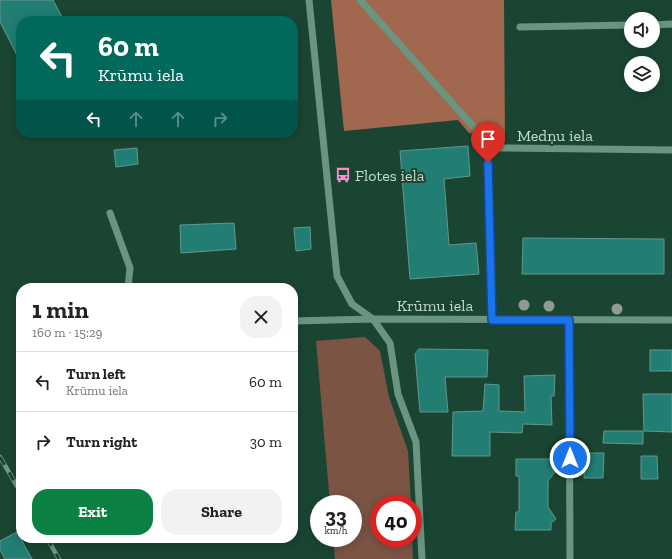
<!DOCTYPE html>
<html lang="en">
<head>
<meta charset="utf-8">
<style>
	:root { --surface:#fff; --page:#f2f2f2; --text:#222; --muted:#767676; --line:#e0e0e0; --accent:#0b8043 }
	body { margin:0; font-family:"Zilla Slab",serif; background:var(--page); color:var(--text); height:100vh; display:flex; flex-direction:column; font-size:15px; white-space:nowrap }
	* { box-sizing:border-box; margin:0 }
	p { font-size:13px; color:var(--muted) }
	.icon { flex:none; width:22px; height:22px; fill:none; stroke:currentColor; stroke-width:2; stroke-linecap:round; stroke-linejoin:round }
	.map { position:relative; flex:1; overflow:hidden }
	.drawer { position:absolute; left:16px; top:283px; width:282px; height:260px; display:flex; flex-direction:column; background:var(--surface); border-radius:16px; box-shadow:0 2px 10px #0003 }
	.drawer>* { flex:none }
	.banner { position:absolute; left:16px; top:16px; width:282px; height:122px; border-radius:16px; box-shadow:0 2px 10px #0003; background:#00695c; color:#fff; overflow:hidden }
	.fabs { position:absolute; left:624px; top:12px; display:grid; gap:8px }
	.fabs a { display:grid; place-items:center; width:36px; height:36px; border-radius:50%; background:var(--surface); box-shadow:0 2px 10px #0003; font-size:20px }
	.speed { position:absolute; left:310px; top:495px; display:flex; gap:8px; font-size:20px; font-weight:700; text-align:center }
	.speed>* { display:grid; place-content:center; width:52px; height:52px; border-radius:50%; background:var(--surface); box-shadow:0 2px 10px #0003; line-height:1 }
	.speed small { font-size:10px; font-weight:400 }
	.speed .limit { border:6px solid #d22; background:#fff; color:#111 }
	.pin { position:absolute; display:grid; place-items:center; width:34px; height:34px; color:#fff; margin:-41px -17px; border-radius:50% 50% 50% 0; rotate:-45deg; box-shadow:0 0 4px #0007 }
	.pin .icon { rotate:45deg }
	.me { position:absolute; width:44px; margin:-22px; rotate:0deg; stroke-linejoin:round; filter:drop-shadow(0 0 3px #0008) }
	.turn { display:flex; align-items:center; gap:14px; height:84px; padding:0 16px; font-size:18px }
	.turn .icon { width:52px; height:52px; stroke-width:2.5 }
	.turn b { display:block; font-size:28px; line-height:34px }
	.lanes { display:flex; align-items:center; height:38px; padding:0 16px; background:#0003; justify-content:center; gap:20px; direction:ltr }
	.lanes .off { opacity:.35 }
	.round { display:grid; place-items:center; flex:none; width:42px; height:42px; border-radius:16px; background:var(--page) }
	.head { display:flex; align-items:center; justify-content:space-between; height:68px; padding:0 16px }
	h1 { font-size:24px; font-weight:700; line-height:30px }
	.primary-button { display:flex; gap:8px; margin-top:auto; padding:8px 16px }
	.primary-button a { flex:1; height:46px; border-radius:16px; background:var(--accent); color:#fff; font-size:16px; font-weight:700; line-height:46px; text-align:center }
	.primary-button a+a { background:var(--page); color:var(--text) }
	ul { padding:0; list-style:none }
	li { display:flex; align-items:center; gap:12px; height:60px; padding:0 16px; border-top:1px solid var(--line) }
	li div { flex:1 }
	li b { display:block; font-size:15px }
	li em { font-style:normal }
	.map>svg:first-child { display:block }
	.green { fill:#7b5444 }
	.forest { fill:#a2674f }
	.building { fill:#227d72; stroke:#639890 }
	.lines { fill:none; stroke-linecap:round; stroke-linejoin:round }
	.minor { stroke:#6a9681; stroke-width:7 }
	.rail-casing { stroke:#759586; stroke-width:4.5 }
	.rail { stroke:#1a4533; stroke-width:3; stroke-dasharray:9; stroke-linecap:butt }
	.tree { fill:#919a8e }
	.route-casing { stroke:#114b97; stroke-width:10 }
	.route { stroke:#1a73e8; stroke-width:7 }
	.labels { text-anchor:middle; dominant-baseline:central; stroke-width:4; stroke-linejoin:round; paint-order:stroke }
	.street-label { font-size:16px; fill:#c6dcd1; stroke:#1a4533 }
	.poi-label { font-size:16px; fill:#c6dcd1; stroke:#1a4533; text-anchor:start }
</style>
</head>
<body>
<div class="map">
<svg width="672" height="559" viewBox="0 0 672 559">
	<rect width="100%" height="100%" fill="#1a4533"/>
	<polygon class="green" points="365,337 380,351 389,397 408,451 411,504 379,504 379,538 412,538 413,559 335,559 333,538 353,538 353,504 330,504 316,341"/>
	<polygon class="forest" points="331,0 504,0 505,142 486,136 469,133 458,120 344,131"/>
	<g class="building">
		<polygon points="0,0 53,0 64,21 21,21 21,63 0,22"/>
		<polygon points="468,146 470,176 444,179 449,245 476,243 479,274 410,279 400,151"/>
		<polygon points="137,148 138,164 116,167 114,150"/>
		<polygon points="234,223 236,249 181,253 180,225"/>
		<polygon points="310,227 311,249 296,251 294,228"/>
		<polygon points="523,238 664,239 664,274 522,274"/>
		<polygon points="419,349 488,350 487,377 445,377 448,412 420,412 415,354"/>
		<rect x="650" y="350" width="22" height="21"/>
		<polygon points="555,375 554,396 551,396 552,425 523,424 522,433 490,432 490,456 452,456 453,412 483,411 485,384 499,385 499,411 525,412 524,376"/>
		<polygon points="643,394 672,394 672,432 644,431"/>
		<polygon points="604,431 643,431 643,444 603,443"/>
		<polygon points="585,453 604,453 603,478 584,478"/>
		<polygon points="641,456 657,456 658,479 641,479"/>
		<polygon points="516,459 552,459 552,466 554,468 554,473 548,481 548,507 556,519 551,523 551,530 515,530 516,512 519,512 519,476 516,476"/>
		<polygon points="17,532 32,559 5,559 0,550 0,541"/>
	</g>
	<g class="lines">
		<g class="minor">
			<polyline points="309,0 337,276 352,304 373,319 390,343 398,394 416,442 422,559"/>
			<polyline points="360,0 488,143 501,148 672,150"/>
			<polyline points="653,25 672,24"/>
			<polyline points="520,27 631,25"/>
			<polyline points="488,163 492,320"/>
			<polyline points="110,213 130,268 128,288"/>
			<polyline points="569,320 570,559"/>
			<polyline points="293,321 373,319 672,320"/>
		</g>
		<defs>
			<g id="rail">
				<polyline points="0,457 21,493"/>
				<polyline points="47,538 59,559"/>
			</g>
		</defs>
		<use href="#rail" class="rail-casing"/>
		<use href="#rail" class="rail"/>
	</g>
	<g class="tree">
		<circle cx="524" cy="305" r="5.5"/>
		<circle cx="549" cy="306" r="5.5"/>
		<circle cx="617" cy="309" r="5.5"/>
	</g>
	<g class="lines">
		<defs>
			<polyline id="route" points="488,163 492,320 569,320 570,458"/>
		</defs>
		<use href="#route" class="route-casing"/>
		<use href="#route" class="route"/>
	</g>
	<defs>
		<symbol id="bus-bare" viewBox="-9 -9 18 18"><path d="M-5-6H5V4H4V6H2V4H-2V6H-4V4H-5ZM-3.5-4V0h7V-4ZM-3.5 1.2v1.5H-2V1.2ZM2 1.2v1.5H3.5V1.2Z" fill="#f690cf" stroke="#1a4533" stroke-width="2.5" paint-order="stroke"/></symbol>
	</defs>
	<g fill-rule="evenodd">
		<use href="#bus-bare" x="332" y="164" width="22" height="22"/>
	</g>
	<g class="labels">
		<g class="street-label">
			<text x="555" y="135">Medņu iela</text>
			<text x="435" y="305">Krūmu iela</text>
		</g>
		<g class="poi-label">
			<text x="355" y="175">Flotes iela</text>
		</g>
	</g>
</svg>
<div class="fabs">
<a><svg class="icon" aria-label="sound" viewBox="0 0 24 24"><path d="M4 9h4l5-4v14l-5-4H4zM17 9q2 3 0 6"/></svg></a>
<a><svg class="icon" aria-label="layers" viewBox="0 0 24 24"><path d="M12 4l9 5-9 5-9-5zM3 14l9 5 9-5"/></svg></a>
</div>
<div class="speed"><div>33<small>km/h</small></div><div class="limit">40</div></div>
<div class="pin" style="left:488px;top:163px;background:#d93025"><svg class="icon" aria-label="arrive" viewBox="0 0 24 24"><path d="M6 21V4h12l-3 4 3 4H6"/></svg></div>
<svg class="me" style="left:570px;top:458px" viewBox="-20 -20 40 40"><circle r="17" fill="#1a73e8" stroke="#fff" stroke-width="3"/><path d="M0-11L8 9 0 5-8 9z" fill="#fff"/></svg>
<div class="banner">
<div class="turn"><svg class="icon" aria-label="left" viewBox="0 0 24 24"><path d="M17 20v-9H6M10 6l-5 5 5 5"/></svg><div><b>60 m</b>Krūmu iela</div></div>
<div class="lanes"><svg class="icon" aria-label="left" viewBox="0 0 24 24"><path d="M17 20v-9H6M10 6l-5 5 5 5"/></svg><svg class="icon off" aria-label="ahead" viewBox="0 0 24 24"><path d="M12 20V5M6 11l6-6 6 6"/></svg><svg class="icon off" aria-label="ahead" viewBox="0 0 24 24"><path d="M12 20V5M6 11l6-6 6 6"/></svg><svg class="icon off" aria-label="right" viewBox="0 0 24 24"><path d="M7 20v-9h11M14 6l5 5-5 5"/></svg></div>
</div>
<section class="drawer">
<div class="head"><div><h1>1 min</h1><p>160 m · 15:29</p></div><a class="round"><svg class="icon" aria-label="close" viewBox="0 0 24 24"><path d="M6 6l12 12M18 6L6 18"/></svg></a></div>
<ul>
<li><svg class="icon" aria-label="left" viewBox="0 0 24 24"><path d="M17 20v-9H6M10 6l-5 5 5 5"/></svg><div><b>Turn left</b><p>Krūmu iela</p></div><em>60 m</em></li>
<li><svg class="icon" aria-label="right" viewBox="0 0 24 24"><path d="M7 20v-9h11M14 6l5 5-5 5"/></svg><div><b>Turn right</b></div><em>30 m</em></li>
</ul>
<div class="primary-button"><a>Exit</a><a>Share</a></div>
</section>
</div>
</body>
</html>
